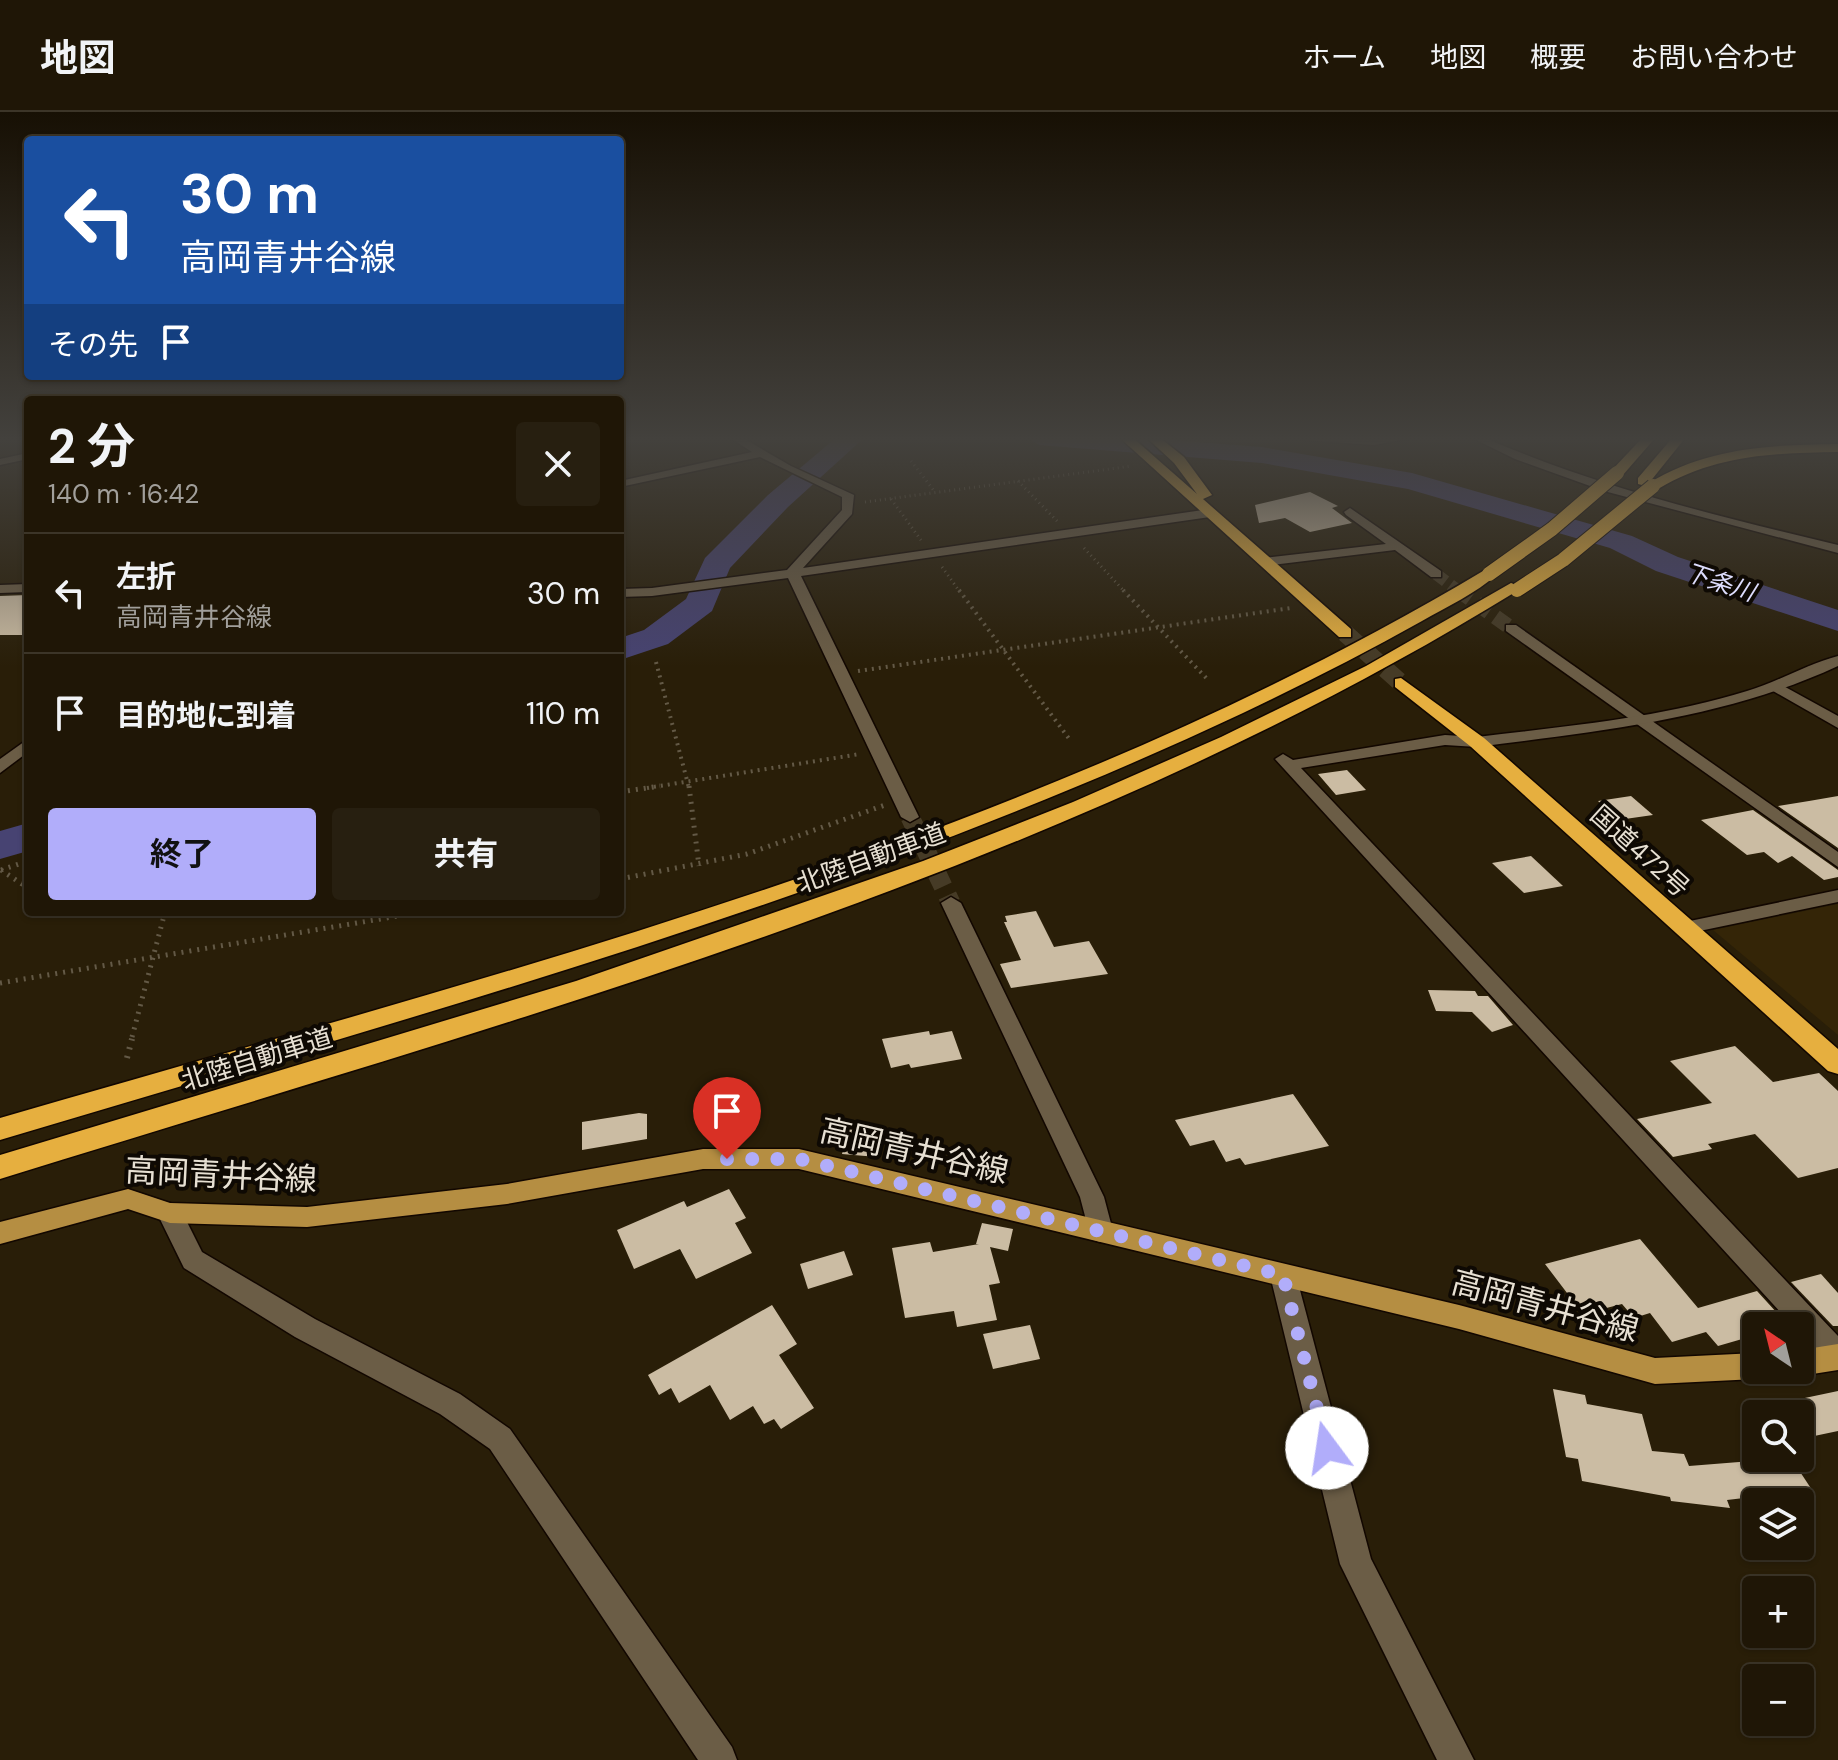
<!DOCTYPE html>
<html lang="ja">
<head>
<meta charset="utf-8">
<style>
	:root { --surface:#1f1606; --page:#271f10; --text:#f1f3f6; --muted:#a19f9b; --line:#3c3528; --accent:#b1adfa }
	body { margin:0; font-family:"DM Sans","Noto Sans JP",sans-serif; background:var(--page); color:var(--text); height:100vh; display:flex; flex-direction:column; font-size:30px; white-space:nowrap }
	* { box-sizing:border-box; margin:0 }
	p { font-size:26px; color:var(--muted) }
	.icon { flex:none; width:44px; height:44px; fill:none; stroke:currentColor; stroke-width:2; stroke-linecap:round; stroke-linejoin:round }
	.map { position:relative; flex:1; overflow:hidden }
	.drawer { position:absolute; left:24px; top:284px; width:600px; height:520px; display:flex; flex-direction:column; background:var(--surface); border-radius:8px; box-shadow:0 2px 6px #0004,0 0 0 2px var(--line) }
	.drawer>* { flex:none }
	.guide { position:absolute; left:24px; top:24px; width:600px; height:244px; border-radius:8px; box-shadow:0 2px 6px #0004,0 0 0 2px var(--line); background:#1a4fa0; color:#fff; overflow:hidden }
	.needle { width:52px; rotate:325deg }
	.tools { position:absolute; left:1742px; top:1200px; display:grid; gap:16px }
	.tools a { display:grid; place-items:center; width:72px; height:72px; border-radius:8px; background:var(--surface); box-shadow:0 2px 6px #0004,0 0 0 2px var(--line); font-size:40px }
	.pin { position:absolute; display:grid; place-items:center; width:68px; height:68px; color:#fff; margin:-82px -34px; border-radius:50% 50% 50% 0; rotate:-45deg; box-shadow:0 0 8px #0007 }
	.pin .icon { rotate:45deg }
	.me { position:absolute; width:88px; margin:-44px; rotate:346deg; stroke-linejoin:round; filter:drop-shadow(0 0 6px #0008) }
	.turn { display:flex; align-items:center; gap:28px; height:168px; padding:0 24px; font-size:36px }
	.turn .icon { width:104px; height:104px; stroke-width:2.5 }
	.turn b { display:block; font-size:56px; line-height:68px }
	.then { display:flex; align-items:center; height:76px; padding:0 24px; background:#0003; gap:16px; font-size:30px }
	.round { display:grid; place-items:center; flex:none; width:84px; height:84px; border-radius:8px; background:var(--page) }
	.head { display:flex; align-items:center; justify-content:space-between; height:136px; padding:0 24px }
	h1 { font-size:48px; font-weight:700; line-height:60px }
	.primary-button { display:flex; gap:16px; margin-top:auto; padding:16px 24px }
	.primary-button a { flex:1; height:92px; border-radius:8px; background:var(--accent); color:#111; font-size:32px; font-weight:700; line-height:92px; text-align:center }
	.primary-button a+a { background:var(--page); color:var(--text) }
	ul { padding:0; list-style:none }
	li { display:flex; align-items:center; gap:24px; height:120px; padding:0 24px; border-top:2px solid var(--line) }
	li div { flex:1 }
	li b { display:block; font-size:30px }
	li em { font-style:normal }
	header { display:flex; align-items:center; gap:48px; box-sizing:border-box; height:112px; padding:0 40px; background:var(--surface); border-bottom:2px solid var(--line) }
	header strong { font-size:38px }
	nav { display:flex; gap:44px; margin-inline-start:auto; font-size:28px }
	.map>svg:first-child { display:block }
	.built { fill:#342507 }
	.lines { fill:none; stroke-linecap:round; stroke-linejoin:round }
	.river { fill:#474372; fill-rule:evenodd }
	.building { fill:#cbbca3 }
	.street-tunnel-far2 { stroke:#463b26; stroke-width:12; stroke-dasharray:12 6; stroke-linecap:butt }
	.street-tunnel-far1 { stroke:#463b26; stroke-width:15; stroke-dasharray:15 8; stroke-linecap:butt }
	.street-tunnel { stroke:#463b26; stroke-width:19; stroke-dasharray:19 10; stroke-linecap:butt }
	.highway-tunnel { stroke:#463b26; stroke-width:18; stroke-dasharray:18 9; stroke-linecap:butt }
	.street-casing { stroke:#120700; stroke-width:3 }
	.secondary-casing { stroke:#120700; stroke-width:3 }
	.primary-casing { stroke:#120700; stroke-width:3 }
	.highway-casing { stroke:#120700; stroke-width:3 }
	.path-far3 { stroke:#635946; stroke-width:3; stroke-dasharray:1 4; stroke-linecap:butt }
	.path-far2 { stroke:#635946; stroke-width:4; stroke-dasharray:2 5; stroke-linecap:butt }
	.path-far1 { stroke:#635946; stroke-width:5; stroke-dasharray:2 6; stroke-linecap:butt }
	.path { stroke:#635946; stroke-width:6; stroke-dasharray:2 7; stroke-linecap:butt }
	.street { fill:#6b5d46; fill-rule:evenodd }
	.secondary { fill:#6b5d46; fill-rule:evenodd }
	.primary { fill:#b58e42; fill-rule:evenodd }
	.highway { fill:#e6af3f; fill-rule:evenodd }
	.highway-bridge-casing { stroke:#120700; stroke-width:16; stroke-linecap:butt }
	.highway-bridge { stroke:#e6af3f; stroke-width:14 }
	.route { stroke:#b1adfa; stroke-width:14; stroke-dasharray:0 25.2 }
	.labels { text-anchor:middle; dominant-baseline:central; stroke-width:8; stroke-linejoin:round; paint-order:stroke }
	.far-water-label { font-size:24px; font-style:italic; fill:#ddddfd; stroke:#0e0903 }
	.street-label { font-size:26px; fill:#e7e0d3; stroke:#0e0903 }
	.near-street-label { font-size:32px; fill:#e7e0d3; stroke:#0e0903 }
</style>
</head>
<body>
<header>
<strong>地図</strong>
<nav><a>ホーム</a><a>地図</a><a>概要</a><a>お問い合わせ</a></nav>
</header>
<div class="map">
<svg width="1838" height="1648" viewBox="0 0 1838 1648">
	<rect width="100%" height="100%" fill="#291e08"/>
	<polygon class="built" points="1838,792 1838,923 1713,818"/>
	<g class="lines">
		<g class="river">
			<polygon points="837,325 865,325 788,395 730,456 712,499 668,532 620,548 620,526 644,518 686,487 705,446 768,383"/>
			<polygon points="1026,325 1131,325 1262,335 1412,361 1632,424 1678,445 1838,498 1838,519 1656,459 1610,436 1408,377 1262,351 1039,333"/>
			<polygon points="28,711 28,739 0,747 0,719"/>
		</g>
	</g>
	<g class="building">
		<polygon points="1310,380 1338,394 1332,396 1352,411 1310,420 1285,406 1259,411 1255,393"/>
		<polygon points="28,483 28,523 0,523 0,484"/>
		<polygon points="1347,658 1366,678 1336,683 1318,662"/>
		<polygon points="1631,684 1653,703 1618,708 1598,689"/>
		<polygon points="1838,684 1838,736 1778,694 1809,689"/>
		<polygon points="1753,698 1838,758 1838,765 1824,768 1792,744 1778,751 1764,740 1747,743 1701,708"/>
		<polygon points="1531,744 1563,774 1524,781 1492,751"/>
		<polygon points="1036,799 1054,835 1089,829 1108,862 1011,876 1000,852 1021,848 1004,810 1007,810 1005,804"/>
		<polygon points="1428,878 1475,879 1478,884 1488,884 1513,913 1492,920 1472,900 1436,899"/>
		<polygon points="929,919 930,923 952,919 962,947 911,956 909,952 891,956 882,927"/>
		<polygon points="1735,934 1773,970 1819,961 1838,979 1838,1056 1798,1066 1755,1022 1708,1032 1712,1037 1673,1045 1637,1007 1712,991 1670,949"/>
		<polygon points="1293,982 1329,1034 1245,1053 1240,1046 1226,1050 1214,1028 1190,1034 1175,1008"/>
		<polygon points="639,1001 647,1002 647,1027 582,1038 582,1010"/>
		<polygon points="848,1017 882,1020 877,1045 842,1042"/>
		<polygon points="729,1077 746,1106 735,1111 752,1141 696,1167 680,1137 634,1157 617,1118 684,1089 687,1095"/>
		<polygon points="982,1111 1013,1117 1008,1139 990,1135 1000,1171 989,1173 997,1208 957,1215 954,1199 905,1206 892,1136 930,1130 933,1140 979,1132 976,1132"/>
		<polygon points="1640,1127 1698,1196 1757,1179 1789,1214 1756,1214 1756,1223 1718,1234 1706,1220 1672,1230 1650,1201 1634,1206 1622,1192 1583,1202 1545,1152"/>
		<polygon points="844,1139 853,1163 808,1177 800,1152"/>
		<polygon points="1821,1162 1838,1181 1838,1214 1833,1214 1791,1170"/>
		<polygon points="772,1193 797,1232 779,1243 814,1296 781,1317 774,1307 764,1312 753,1294 730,1308 710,1273 679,1291 671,1276 659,1283 648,1263"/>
		<polygon points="1030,1213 1040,1247 993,1257 983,1222"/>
		<polygon points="1553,1277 1585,1283 1587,1292 1642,1302 1652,1339 1684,1342 1689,1354 1791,1346 1812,1378 1727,1388 1730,1396 1671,1389 1670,1385 1582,1369 1578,1347 1566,1345"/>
		<polygon points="1838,1279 1838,1319 1800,1327 1800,1287"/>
	</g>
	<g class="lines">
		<polyline class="street-tunnel-far2" points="1436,462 1460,480"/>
		<polyline class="street-tunnel-far1" points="1458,478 1511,516"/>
		<polyline class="street-tunnel" points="910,705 951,791"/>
		<polyline class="highway-tunnel" points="1345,521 1401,571"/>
		<defs>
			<g id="street">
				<polygon points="729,325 741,325 791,354 854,383 852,402 803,456 1210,397 1216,401 1210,405 801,464 919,705 910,710 901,705 788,466 652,484 620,485 620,477 652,476 787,458 842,398 842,385 760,345 620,375 620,369 752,340"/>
				<polygon points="1299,325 1416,325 1374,333 1304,328"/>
				<polygon points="28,341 28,347 0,353 0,347"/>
				<polygon points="1350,396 1441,459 1441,465 1431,465 1395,438 1263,454 1257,450 1263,446 1386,432 1346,403 1344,400"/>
				<polygon points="28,472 28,480 0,481 0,473"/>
				<polygon points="1506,513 1516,513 1838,740 1838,755 1506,519"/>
				<polygon points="1778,571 1838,604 1838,616 1773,579 1773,573"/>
				<polygon points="1445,623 1477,625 1485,630 1477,635 1445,633 1301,656 1838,1224 1838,1256 1828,1252 1800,1221 1800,1214 1793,1214 1275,647 1283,642 1293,648"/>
				<polygon points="28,627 28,640 0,661 0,647"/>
				<polygon points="1838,778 1838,790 1685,822 1675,816 1685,810"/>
				<polygon points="951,785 961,791 1104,1085 1113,1119 1109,1127 1100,1130 1091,1127 1080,1085 941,791"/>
				<polygon points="170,1091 179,1094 202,1140 315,1207 460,1282 510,1317 732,1635 737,1648 698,1648 490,1337 440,1302 295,1225 184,1156 157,1101 161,1094"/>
				<polygon points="1283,1152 1292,1155 1296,1163 1371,1447 1474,1648 1437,1648 1340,1452 1270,1163 1274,1155"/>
			</g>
			<g id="secondary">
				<path d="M1470,325H1483C1597,375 1717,404 1838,433V441L1604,379L1515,347Z"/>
				<path d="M1838,544V554C1724,607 1600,619 1477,635L1469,630L1477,625C1567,614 1660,606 1747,579C1778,570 1807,552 1838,544Z"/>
			</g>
			<g id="primary">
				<polygon points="703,1037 799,1037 1459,1193 1655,1246 1756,1241 1756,1258 1768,1258 1766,1263 1756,1267 1655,1272 1459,1217 799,1057 703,1057 507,1092 307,1115 170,1111 128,1097 0,1132 0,1110 128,1077 170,1091 307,1095 507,1072"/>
				<polygon points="1838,1232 1838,1258 1800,1264 1790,1260 1800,1258 1800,1238"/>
			</g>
			<g id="highway">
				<polygon points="1119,325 1132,325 1197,382 1174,351 1146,325 1159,325 1184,345 1212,383 1203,387 1351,517 1351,525 1339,525"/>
				<polygon points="1643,325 1656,325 1622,364 1612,364 1612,358"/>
				<path d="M1673,325H1686L1649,371C1708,335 1771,333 1838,332V340C1773,341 1715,343 1658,377L1638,372V366Z"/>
				<path d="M1483,459L1497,462C1477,481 1446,495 1422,509C1363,542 1304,572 1243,601C846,788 419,902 0,1028V1006C504,859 1029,730 1483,459Z"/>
				<path d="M1511,471L1517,473V479C1053,765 516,906 0,1067V1043L576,869L923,749L1073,690L1221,625L1366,554Z"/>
				<polygon points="1401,566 1484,626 1838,937 1838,962 1828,959 1470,634 1395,575 1395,567"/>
			</g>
		</defs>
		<use href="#street" class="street-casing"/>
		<use href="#secondary" class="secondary-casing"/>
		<use href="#primary" class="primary-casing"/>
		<use href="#highway" class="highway-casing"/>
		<g class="path-far3">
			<polyline points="911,349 935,380"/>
			<polyline points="1018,369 1057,409"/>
			<polyline points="891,387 921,428"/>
			<polyline points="865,390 1132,354"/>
			<polyline points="1084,436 1125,480"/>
			<polyline points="942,455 960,480"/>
		</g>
		<g class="path-far2">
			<polyline points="959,478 1070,628"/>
			<polyline points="1123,478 1209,569"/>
			<polyline points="656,550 689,676"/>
			<polyline points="858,559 1291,496"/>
			<polyline points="647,676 860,642"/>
		</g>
		<g class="path-far1">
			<polyline points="689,674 699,754"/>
			<polyline points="620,680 660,674"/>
			<polyline points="1,758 22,772 28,771"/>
			<polyline points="1,758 28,749"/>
			<polyline points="620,767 747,742 885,693"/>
			<polyline points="0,871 422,800"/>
			<polyline points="132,925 165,800"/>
		</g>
		<polyline class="path" points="127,946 133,923"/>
		<use href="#street" class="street"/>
		<use href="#secondary" class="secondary"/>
		<use href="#primary" class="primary"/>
		<use href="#highway" class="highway"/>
		<defs>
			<g id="highway-bridge">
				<polyline points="1489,462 1552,417 1617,361"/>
				<polyline points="1517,478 1563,448 1653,374"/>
			</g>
		</defs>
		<use href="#highway-bridge" class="highway-bridge-casing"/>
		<use href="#highway-bridge" class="highway-bridge"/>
	</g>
	<linearGradient id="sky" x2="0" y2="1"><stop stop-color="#171004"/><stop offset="0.59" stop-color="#43413d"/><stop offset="1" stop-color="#43413d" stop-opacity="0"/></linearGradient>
	<rect width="1838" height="555" fill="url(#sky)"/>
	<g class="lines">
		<polyline class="route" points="727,1047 799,1047 1283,1163 1327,1336"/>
	</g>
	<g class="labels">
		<g class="far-water-label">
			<text transform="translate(1720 470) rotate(18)">下条川</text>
		</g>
		<g class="street-label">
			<text transform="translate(1640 739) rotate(42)">国道472号</text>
			<text transform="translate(871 746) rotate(-20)">北陸自動車道</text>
			<text transform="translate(257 947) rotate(-17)">北陸自動車道</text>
		</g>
		<g class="near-street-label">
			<text transform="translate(914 1039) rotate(13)">高岡青井谷線</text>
			<text transform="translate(221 1063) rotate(3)">高岡青井谷線</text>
			<text transform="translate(1545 1194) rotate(15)">高岡青井谷線</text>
		</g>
	</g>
</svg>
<div class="tools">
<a><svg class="needle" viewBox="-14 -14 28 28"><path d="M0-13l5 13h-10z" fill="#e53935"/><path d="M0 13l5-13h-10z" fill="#a19f9b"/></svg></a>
<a><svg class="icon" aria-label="search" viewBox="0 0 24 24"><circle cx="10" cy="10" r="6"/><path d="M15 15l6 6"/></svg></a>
<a><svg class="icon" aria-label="layers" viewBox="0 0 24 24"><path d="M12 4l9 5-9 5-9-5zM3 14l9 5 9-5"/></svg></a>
<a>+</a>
<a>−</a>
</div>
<div class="pin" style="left:727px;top:1047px;background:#d93025"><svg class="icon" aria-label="arrive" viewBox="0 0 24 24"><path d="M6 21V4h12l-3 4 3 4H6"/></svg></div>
<svg class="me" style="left:1327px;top:1336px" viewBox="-20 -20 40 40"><circle r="19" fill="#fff"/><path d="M0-13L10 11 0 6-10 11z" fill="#b1adfa"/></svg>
<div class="guide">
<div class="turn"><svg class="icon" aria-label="left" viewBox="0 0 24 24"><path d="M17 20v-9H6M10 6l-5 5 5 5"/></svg><div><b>30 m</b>高岡青井谷線</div></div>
<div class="then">その先<svg class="icon" aria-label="arrive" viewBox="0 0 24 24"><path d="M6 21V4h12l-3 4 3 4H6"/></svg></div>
</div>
<section class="drawer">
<div class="head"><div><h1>2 分</h1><p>140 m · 16:42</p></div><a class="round"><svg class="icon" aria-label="close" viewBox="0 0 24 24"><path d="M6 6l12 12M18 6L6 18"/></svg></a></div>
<ul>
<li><svg class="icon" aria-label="left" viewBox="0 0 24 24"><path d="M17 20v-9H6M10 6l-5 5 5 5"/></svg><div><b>左折</b><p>高岡青井谷線</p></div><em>30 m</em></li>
<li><svg class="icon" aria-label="arrive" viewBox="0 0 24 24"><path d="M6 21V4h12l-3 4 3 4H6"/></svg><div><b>目的地に到着</b></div><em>110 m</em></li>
</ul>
<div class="primary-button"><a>終了</a><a>共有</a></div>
</section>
</div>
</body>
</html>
